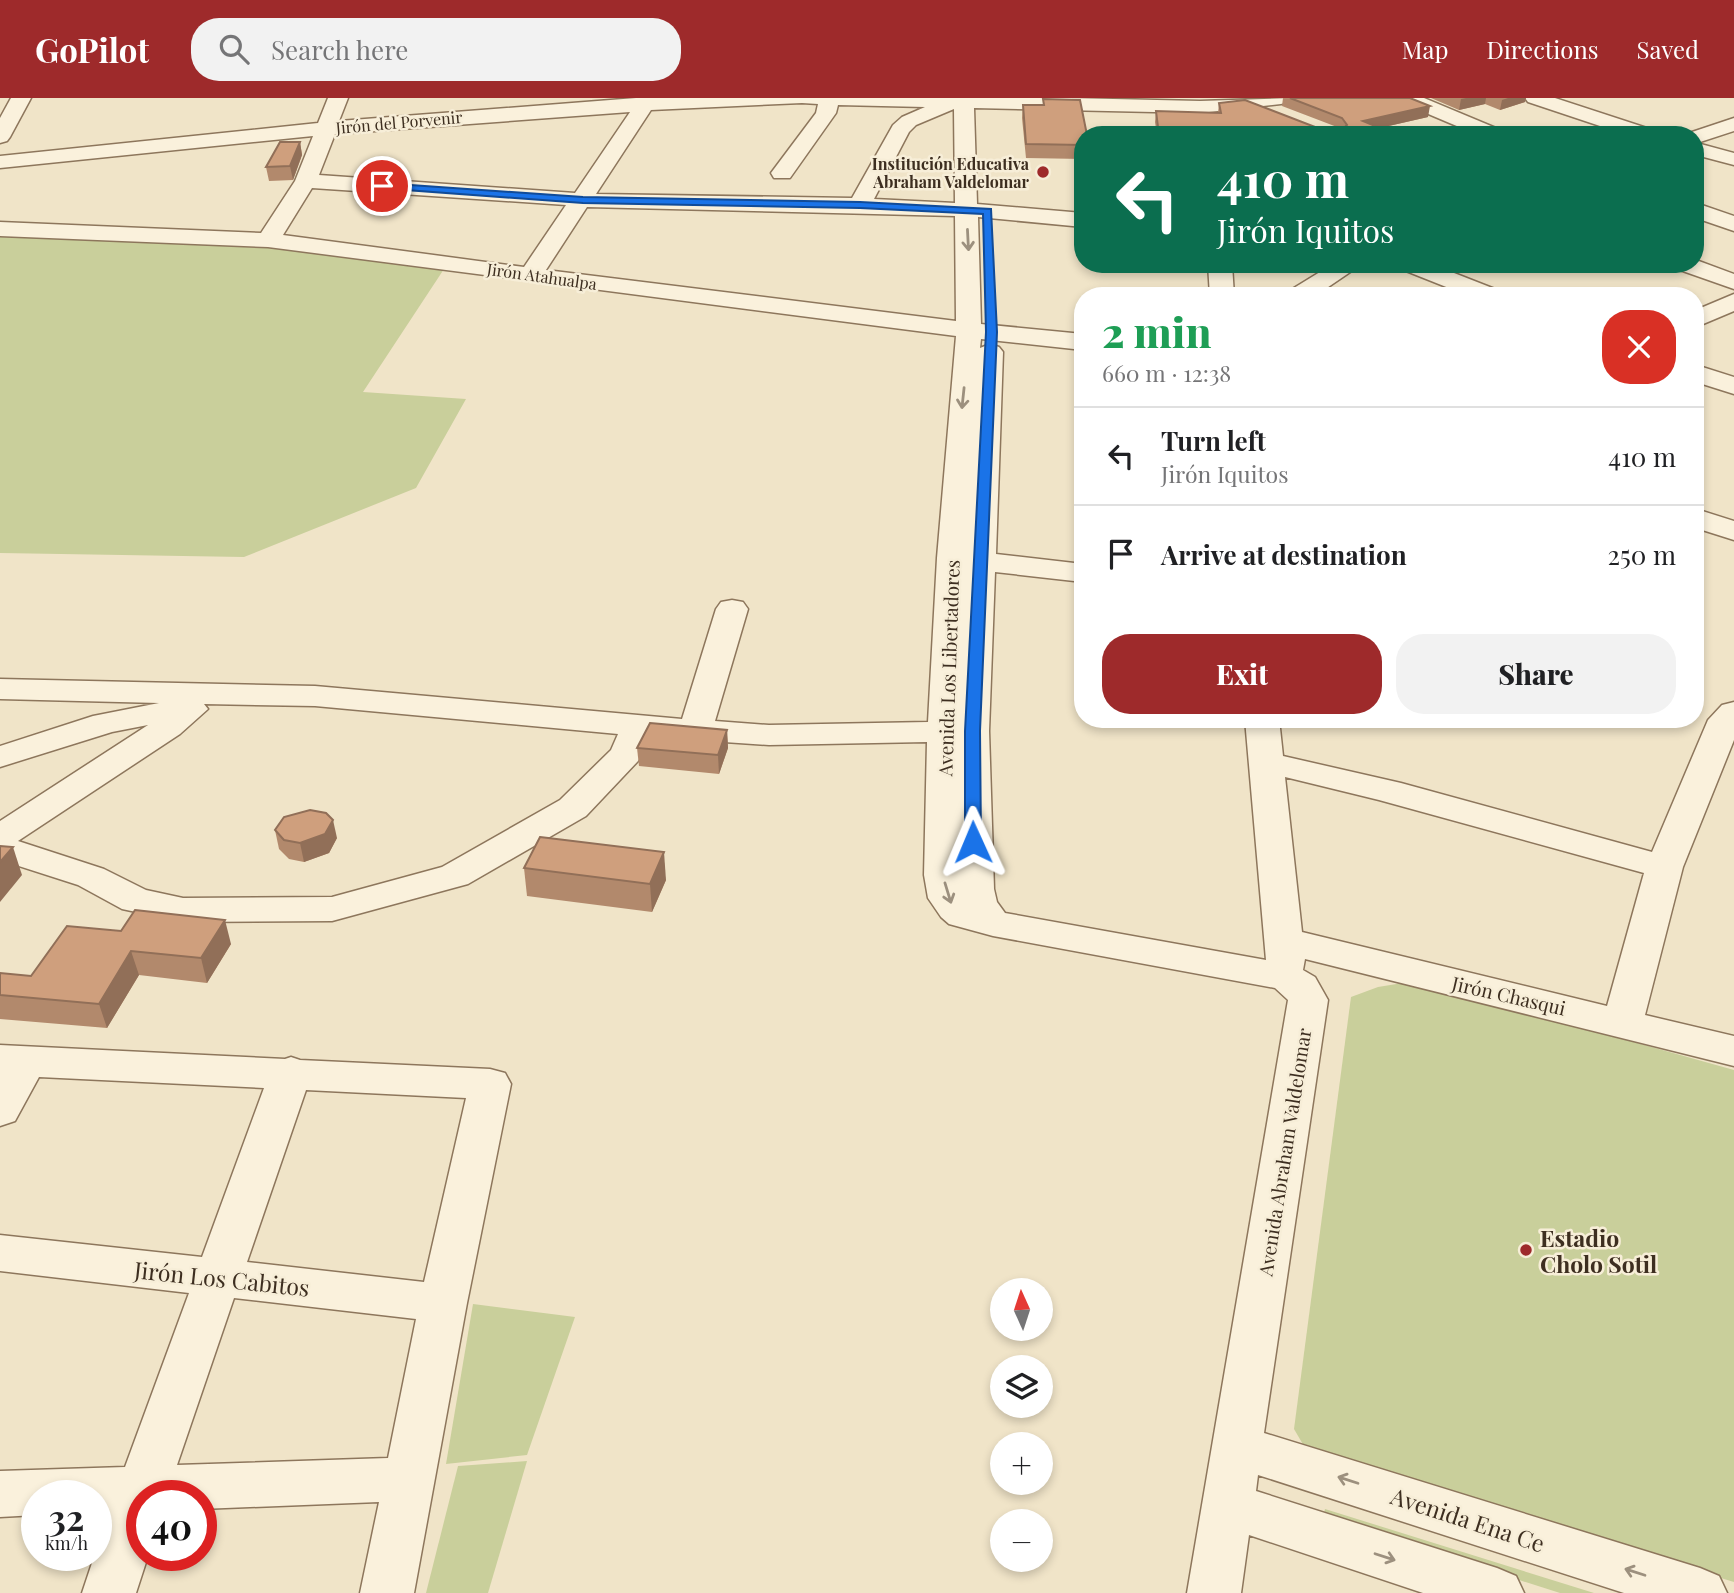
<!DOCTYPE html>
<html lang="en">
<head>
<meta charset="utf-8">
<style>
	:root { --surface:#fff; --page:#f2f2f2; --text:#202124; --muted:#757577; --line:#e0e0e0; --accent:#9e2a2b }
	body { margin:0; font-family:"Playfair Display",serif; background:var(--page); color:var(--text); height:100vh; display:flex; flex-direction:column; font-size:26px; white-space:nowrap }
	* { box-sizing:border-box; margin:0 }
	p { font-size:23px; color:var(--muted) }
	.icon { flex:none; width:38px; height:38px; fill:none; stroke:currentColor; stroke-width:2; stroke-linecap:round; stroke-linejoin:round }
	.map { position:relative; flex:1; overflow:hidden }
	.details { position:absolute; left:1074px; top:189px; width:630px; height:441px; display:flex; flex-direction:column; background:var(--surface); border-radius:28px; box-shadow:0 4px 10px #0003 }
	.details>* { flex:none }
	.guide { position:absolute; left:1074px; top:28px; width:630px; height:147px; border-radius:28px; box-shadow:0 4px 10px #0003; background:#0b6e4f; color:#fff; overflow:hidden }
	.needle { width:46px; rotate:357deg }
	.buttons { position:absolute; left:990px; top:1180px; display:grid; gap:14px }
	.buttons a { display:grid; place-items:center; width:63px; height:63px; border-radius:50%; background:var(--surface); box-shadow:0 4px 10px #0003; font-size:35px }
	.speed { position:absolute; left:21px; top:1382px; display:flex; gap:14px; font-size:35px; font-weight:700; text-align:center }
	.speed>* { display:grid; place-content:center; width:91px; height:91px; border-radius:50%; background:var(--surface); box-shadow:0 4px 10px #0003; line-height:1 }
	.speed small { font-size:18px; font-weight:400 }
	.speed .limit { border:10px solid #d22; background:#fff; color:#111 }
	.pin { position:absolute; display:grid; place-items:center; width:60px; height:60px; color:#fff; margin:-30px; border:4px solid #fff; border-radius:50%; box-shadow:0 2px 7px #0007 }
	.me { position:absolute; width:77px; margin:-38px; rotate:359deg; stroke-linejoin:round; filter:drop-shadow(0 0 5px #0008) }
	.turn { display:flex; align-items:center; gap:24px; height:147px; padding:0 28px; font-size:32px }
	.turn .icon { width:91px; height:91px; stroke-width:2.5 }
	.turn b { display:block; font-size:49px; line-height:60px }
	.round { display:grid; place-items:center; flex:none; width:74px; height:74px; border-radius:28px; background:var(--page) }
	.head { display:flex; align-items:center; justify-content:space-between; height:119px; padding:0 28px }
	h1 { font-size:42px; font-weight:800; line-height:52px; color:#1e9e55 }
	.action { display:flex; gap:14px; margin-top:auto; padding:14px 28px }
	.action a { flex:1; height:80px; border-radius:28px; background:var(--accent); color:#fff; font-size:28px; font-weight:800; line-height:80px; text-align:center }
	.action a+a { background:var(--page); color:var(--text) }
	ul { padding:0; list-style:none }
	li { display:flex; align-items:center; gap:21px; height:98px; padding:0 28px; border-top:2px solid var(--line) }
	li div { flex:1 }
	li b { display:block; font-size:26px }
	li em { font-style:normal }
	header { display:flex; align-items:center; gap:42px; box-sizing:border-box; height:98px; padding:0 35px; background:var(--accent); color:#fff }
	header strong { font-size:33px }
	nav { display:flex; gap:38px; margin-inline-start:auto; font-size:24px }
	.search { width:490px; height:63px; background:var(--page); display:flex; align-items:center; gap:18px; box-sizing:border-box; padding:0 24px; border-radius:28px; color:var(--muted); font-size:26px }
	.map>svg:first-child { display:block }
	.green { fill:#c9cf9b }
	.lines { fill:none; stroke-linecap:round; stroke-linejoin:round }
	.minor-casing { stroke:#8d765c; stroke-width:3 }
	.minor { fill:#faf1dc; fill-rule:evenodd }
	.wall { fill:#b2896c }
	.shaded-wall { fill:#916f58 }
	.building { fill:#cf9f7d; stroke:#916f58; stroke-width:2 }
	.oneway { stroke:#9c907e }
	.route { fill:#1a73e8; stroke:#114b97; stroke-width:2 }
	.poi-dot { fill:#9e2a2b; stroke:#f7eed8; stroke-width:2.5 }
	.labels { text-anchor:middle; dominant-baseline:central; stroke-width:5; stroke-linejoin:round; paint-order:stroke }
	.far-street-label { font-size:16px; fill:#3d2e20; stroke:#f7eed8 }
	.far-poi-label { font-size:16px; font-weight:bold; fill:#3d2e20; stroke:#f7eed8; text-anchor:end }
	.street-label { font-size:19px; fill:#3d2e20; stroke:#f7eed8 }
	.near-poi-label { font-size:23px; font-weight:bold; fill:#3d2e20; stroke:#f7eed8; text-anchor:start }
	.near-street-label { font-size:23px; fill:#3d2e20; stroke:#f7eed8 }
</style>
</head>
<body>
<header>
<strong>GoPilot</strong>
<div class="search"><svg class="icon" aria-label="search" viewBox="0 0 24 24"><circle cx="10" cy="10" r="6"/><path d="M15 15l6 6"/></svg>Search here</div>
<nav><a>Map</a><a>Directions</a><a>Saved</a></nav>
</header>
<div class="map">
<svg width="1734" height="1495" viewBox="0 0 1734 1495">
	<rect width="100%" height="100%" fill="#f0e4c8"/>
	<g class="green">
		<polygon points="0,135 263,147 444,171 363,294 466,301 416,390 244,459 0,455"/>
		<polygon points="1415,883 1734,972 1734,1484 1308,1355 1294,1331 1351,899 1378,889"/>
		<polygon points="473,1206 575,1219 527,1357 446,1366"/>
		<polygon points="527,1363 488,1495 426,1495 458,1368"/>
		<polygon points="1325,1411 1594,1495 1560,1495 1323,1420"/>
	</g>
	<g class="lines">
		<defs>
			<g id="minor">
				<polygon points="11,0 31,0 10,39 7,43 0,45 0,20"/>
				<path d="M328,0H348L339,23L636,0H1070L1200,3L1291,0L1288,4L1281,6L1200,15L974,10L977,106L1083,115V129L978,119L981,226L1083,236V252L981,241L980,250L990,246L999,249L1003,254L996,456L1083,466V484L995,474L989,633L994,791L997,804L1005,815L1266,862L1245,621H1279L1283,658L1401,685L1652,754L1708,622L1722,607L1734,604V642L1683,769L1645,917L1734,938V968L1305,861L1303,872L1315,879L1328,902L1264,1335L1700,1470L1719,1478L1727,1495H1624L1258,1377L1256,1393L1497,1470L1516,1478L1524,1495H1423L1249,1437L1241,1495H1187L1288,902L1275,890L993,838L949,826L941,819L928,800L924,777L927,644L769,647L651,639L638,663L586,718L468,786L332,823L183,824L122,811L78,787L0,762V723L148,627L112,634L0,669V648L93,618L159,605L0,601V581L315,588L682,621L716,511L721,504L732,502L743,504L748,511L715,623L769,627L928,624L937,460L956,238L268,149L0,138V124L261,135L295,83L313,38L0,70V58L318,25ZM802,5L818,6L816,15L771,75L774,80H790L836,15L838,7L925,9L902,19L893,27L852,100L596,96L651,12ZM954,11L955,105L874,101L909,34L916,27ZM630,14L575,95L319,77L335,36ZM312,90L566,107L524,169L283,137ZM587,109L955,118L956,223L546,172ZM204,606L315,608L618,636L611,652L560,702L442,769L332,799L183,800L146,792L104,771L18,743L180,636L208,611ZM1285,679L1379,702L1644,775L1607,908L1302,834Z"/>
				<polygon points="1397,0 1424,0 1503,33 1506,37 1478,37 1400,4"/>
				<polygon points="1525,0 1555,0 1656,33 1659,37 1627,37 1528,4"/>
				<polygon points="1734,20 1734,33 1697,45 1734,55 1734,67 1696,57 1696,37 1687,37 1689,35"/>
				<polygon points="1696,105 1734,118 1734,133 1696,120"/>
				<polygon points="1696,162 1734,176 1734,191 1677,171 1673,166 1696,166"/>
				<polygon points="1208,166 1232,166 1234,198 1210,198"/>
				<polygon points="1333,166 1362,166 1315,198 1286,198 1289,193"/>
				<polygon points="1397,166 1431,166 1500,193 1503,198 1469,198 1401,171"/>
				<polygon points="1734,196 1734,213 1696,229 1696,212"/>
				<polygon points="1696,267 1734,279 1734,296 1696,284"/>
				<polygon points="1696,411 1734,423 1734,442 1696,430"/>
				<path d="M0,947L285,961L291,959L300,962L490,971L505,975L511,986L467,1205L414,1495H360L379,1404L201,1411V1398H142V1458H148L136,1495H82L109,1414L96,1415V1398H37V1417L0,1419V1373L125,1369L189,1195L0,1173V1137L202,1159L264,990L39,979L15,1023L0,1028ZM306,992L466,1000L424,1184L247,1164ZM234,1200L416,1221L388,1360L177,1367Z"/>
			</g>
		</defs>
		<use href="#minor" class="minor-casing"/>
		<use href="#minor" class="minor"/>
	</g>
	<g class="wall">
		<polygon points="1283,0 1410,0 1428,19 1380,30 1398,37 1157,37 1155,24 1156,13 1218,15 1219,5 1315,29 1337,29 1282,8"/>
		<polygon points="1431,0 1526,0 1525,4 1500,12 1485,6 1459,12"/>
		<polygon points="1043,1 1083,37 1083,61 1026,60 1022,20 1023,7 1043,7"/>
		<polygon points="300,44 302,57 293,82 269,83 266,69"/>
		<polygon points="727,632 728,650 719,676 639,668 637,650"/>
		<polygon points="275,732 337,740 329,755 304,764 289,761 279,751"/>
		<polygon points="524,770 666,782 652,814 527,798"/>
		<polygon points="67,828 231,846 207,885 139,877 107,930 0,921 0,875 31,878"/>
	</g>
	<g class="shaded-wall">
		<polygon points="1466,0 1486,0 1485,6 1459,12 1461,1"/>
		<polygon points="1508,0 1526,0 1525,4 1500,12 1502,2"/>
		<polygon points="1430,8 1428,19 1362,34 1363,23"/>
		<polygon points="300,44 302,57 293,82 290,68"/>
		<polygon points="727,632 728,650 719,676 718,657"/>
		<polygon points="333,722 337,740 329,755 304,764 300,745"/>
		<polygon points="13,749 22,777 0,804 0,764"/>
		<polygon points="664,754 666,782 652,814 650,786"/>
		<polygon points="225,822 231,846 207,885 201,860"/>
		<polygon points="131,853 139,877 107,930 99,906"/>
	</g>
	<g class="building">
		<polygon points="1290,0 1410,0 1430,8 1363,23 1397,37 1159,37 1156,13 1221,15 1219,5 1245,2 1315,29 1345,29 1347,27 1342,20"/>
		<polygon points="1043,1 1080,2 1087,37 1083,37 1083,47 1026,46 1023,7 1044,7"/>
		<polygon points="1617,29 1649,37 1595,37"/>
		<polygon points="280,44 300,44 290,68 266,69"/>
		<polygon points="650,625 727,632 718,657 637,650"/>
		<polygon points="310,712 326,715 333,722 325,736 300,745 284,742 275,732 284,719"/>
		<polygon points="540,739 664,754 650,786 524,770"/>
		<polygon points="0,748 13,749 0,764"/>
		<polygon points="135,812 225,822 201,860 131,853 99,906 0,897 0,875 31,878 67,828 121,833"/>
	</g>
	<defs><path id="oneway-shaft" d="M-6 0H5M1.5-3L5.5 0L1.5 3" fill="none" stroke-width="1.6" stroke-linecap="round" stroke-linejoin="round" transform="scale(1.75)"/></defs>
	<g class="oneway">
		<use href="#oneway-shaft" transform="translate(968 142) rotate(87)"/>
		<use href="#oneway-shaft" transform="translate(963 300) rotate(96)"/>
		<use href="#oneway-shaft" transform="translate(948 795) rotate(73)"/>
		<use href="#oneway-shaft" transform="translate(1348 1382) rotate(-162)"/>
		<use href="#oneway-shaft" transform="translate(1385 1459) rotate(18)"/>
		<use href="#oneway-shaft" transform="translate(1635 1474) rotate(-162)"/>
	</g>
	<polygon class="route" points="382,85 583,99 860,104 991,111 997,234 980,633 981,744 979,747 968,747 965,744 965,633 986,234 983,116 860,110 583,105 379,90 379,86"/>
	<g class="poi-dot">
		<circle cx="1043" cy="74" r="7"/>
		<circle cx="1526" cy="1152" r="7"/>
	</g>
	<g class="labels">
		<g class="far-street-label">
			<text transform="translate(399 24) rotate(-5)">Jirón del Porvenir</text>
			<text transform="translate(542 178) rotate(8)">Jirón Atahualpa</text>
		</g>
		<g class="far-poi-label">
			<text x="1029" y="65">Institución Educativa<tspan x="1029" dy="18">Abraham Valdelomar</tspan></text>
		</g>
		<g class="street-label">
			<text transform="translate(948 570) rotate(-88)">Avenida Los Libertadores</text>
			<text transform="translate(1509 897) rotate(13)">Jirón Chasqui</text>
			<text transform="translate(1284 1054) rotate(-81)">Avenida Abraham Valdelomar</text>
		</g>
		<g class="near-poi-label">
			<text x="1540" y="1139">Estadio<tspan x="1540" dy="26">Cholo Sotil</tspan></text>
		</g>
		<g class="near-street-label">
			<text transform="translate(222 1180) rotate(6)">Jirón Los Cabitos</text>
			<text transform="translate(1468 1421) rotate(18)">Avenida Ena Ce</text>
		</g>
	</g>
</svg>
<div class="buttons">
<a><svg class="needle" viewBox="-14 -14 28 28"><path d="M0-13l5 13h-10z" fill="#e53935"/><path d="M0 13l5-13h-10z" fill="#757577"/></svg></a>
<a><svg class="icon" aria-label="layers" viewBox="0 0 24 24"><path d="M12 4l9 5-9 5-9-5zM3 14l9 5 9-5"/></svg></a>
<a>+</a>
<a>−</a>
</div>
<div class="speed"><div>32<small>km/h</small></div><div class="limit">40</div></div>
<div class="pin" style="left:382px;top:88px;background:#d93025"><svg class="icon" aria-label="arrive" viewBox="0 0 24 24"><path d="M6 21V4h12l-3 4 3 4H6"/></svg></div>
<svg class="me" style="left:973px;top:744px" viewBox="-20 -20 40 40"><path d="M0-17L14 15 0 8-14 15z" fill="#1a73e8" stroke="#fff" stroke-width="4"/></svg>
<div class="guide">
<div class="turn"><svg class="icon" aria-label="left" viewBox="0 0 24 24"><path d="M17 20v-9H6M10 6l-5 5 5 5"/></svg><div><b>410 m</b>Jirón Iquitos</div></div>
</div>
<section class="details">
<div class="head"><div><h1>2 min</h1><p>660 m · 12:38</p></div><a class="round" style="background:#d93025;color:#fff"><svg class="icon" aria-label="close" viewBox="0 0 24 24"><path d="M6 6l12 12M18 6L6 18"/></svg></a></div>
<ul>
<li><svg class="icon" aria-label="left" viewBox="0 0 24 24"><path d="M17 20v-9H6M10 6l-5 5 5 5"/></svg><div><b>Turn left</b><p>Jirón Iquitos</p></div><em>410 m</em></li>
<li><svg class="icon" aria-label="arrive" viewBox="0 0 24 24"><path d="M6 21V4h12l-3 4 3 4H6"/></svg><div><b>Arrive at destination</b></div><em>250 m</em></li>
</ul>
<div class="action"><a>Exit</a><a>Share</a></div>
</section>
</div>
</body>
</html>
